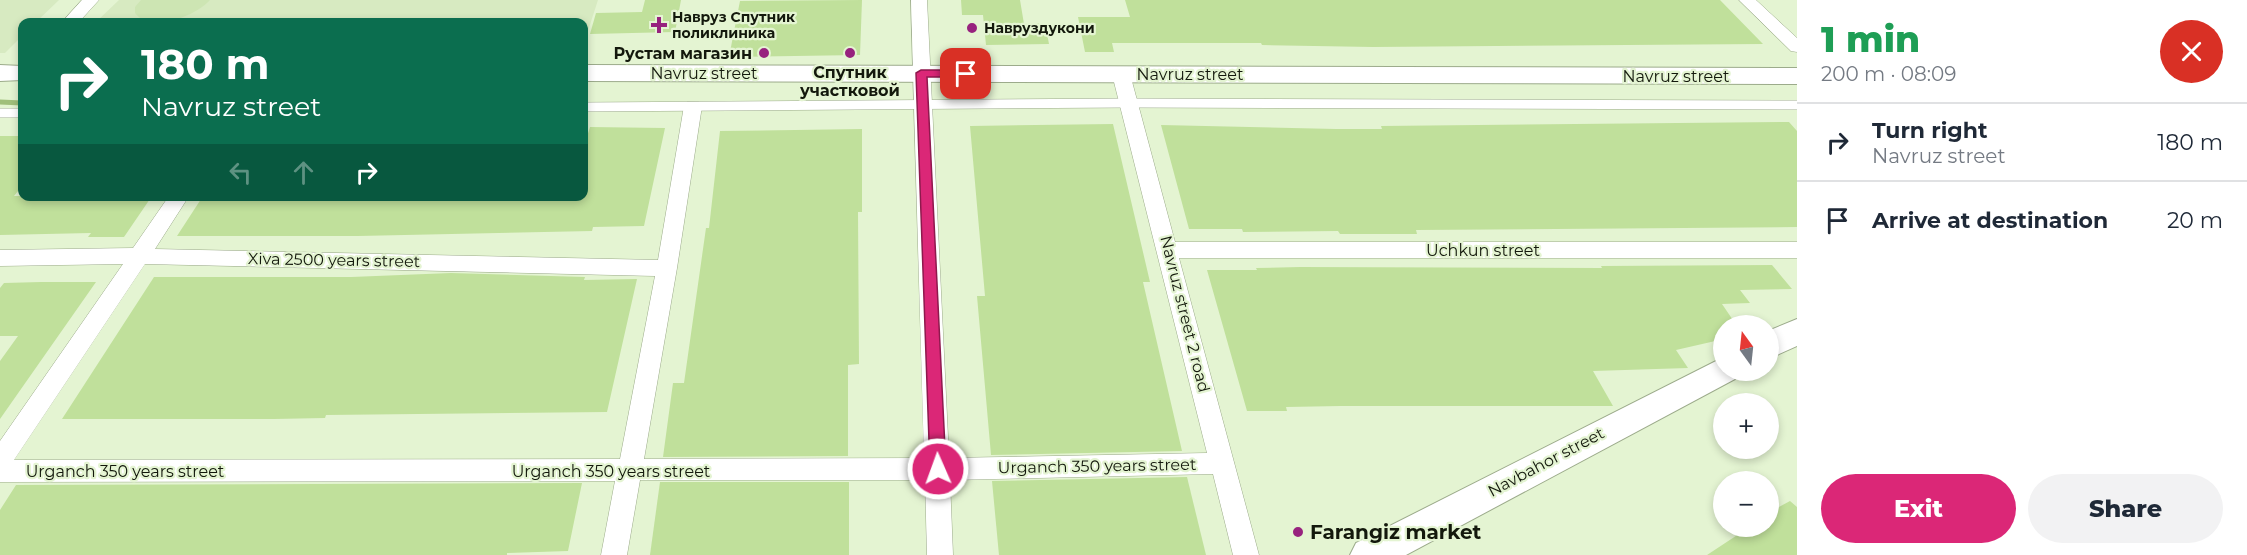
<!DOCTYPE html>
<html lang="en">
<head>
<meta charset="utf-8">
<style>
	:root { --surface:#fff; --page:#f2f2f3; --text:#1f2937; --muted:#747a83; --line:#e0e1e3; --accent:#db2777 }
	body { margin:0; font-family:Montserrat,sans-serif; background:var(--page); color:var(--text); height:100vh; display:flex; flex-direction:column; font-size:22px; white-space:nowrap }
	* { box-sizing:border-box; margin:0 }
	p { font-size:20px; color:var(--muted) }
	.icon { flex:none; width:33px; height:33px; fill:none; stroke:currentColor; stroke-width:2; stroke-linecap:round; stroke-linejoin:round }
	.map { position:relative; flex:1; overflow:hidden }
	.panel { display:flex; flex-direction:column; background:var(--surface); width:450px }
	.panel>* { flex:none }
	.banner { position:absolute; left:18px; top:18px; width:570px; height:183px; border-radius:12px; box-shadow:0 3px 9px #0003; background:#0b6e4f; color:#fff; overflow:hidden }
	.needle { width:39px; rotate:345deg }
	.fabs { position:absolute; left:1713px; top:315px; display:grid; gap:12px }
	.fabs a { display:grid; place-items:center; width:66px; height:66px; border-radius:50%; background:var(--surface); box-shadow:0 3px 9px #0003; font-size:30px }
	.pin { position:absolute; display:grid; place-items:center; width:51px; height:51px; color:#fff; margin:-26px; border-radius:12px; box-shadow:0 3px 9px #0006 }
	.me { position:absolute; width:66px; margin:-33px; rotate:358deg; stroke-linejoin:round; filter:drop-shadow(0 0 4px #0008) }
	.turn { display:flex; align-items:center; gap:21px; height:126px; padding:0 24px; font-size:27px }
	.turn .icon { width:78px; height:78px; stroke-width:2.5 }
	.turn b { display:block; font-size:42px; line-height:51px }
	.lanes { display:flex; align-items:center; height:57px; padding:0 24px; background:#0003; justify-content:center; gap:30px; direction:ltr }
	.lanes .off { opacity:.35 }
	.round { display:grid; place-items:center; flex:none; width:63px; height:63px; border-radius:32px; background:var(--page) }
	.overview { display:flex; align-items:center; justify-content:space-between; height:102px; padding:0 24px }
	h1 { font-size:36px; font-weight:800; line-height:45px; color:#1e9e55 }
	.action { display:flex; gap:12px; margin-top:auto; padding:12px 24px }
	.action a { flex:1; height:69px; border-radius:36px; background:var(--accent); color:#fff; font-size:24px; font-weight:800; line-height:69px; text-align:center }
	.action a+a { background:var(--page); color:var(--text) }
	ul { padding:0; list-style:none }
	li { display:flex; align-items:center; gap:18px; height:78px; padding:0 24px; border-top:2px solid var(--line) }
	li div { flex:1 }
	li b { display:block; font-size:22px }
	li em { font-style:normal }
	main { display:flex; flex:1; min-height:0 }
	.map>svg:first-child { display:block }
	.built { fill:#d7eac1 }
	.green { fill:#cde5b3 }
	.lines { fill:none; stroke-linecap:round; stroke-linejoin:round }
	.stream { stroke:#a0bf7b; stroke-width:5 }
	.building { fill:#c0e09b }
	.lane-casing { stroke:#9cab8b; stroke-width:10 }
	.street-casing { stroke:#9cab8b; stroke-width:1 }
	.secondary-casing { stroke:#9cab8b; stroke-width:2 }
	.lane { stroke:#fff; stroke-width:9 }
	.street { fill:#fff; fill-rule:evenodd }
	.secondary { fill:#fff; fill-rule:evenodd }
	.route { fill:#db2777; stroke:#8e194d; stroke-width:1.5 }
	.poi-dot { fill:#97227e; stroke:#e4f4d2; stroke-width:2 }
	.labels { text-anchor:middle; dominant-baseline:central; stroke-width:4.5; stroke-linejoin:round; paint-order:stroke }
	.far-poi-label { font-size:14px; font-weight:bold; fill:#13180c; stroke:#e4f4d2; text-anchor:start }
	.poi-label { font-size:16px; font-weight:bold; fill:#13180c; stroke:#e4f4d2; text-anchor:end }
	.street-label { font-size:16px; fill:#13180c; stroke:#e4f4d2 }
	.near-poi-label { font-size:20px; font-weight:bold; fill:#13180c; stroke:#e4f4d2; text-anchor:start }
</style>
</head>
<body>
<main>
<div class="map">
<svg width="1797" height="555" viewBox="0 0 1797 555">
	<rect width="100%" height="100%" fill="#e4f4d2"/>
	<g class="built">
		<polygon points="0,0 59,0 36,22 22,22 22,36 5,53 0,53"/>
		<polygon points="119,0 598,0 584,43 584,22 96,22"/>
	</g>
	<path class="green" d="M141,0H210C196,16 150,34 135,13V7Z"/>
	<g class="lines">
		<polyline class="stream" points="0,102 22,103"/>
	</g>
	<g class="building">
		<polygon points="645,0 681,0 675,32 590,34 596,13 642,12"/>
		<polygon points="862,0 860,55 729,57 740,1"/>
		<polygon points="961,0 1020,0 1024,24 1045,23 1049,44 986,45 983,15 962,15"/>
		<polygon points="1125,0 1720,0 1763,44 1373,47 1262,45 1261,43 1112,43 1114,52 1085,52 1078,17 1130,17"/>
		<polygon points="1789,122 1797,131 1797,227 1416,230 1417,234 1340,234 1338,231 1243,232 1242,229 1189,229 1161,125 1336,129 1382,129 1381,126"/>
		<polygon points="1113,124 1150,282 1143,282 1182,451 991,455 977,296 985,296 970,126"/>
		<polygon points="590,127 665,128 644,226 593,227 592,231 358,236 177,236 203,196 584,196 584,146"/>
		<polygon points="862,129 862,212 858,212 859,364 848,365 848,456 663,457 673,383 684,383 706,228 709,228 720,131"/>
		<polygon points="0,136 22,136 22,186 14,196 152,196 124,237 88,237 91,233 0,235"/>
		<polygon points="1772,265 1792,289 1740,290 1750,303 1722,304 1737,326 1724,326 1724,339 1676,350 1688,368 1593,371 1613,406 1341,406 1286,407 1287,411 1247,411 1207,270 1257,270 1256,268 1300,267 1602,268 1601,266"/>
		<polygon points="451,273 585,277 584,280 637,279 607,412 326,415 325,418 274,419 62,419 154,277 351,277"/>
		<polygon points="41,282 96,282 0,419 0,361 18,336 0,336 0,288 4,283"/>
		<polygon points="1187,477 1206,555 999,555 992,481"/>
		<polygon points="660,482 849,482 849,555 650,555"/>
		<polygon points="582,483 568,551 507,553 507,555 0,555 0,510 16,485"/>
		<polygon points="1790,501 1797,507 1797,555 1707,555 1751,526 1768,526 1768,513"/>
	</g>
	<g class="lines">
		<defs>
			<g id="lane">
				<polyline points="584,107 1128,103 1797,105"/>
				<polyline points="0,113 22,113"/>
			</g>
			<g id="street">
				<polygon points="82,0 99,0 79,22 62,22"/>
				<path d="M911,0H927L949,458L1207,453L1112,74L1115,70H1127L1130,74L1175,242H1797V258H1179L1259,555H1233L1213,474L950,480L953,555H927L925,480H640L627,555H601L615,481L0,482V441L123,264L0,266V250L133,248L169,196H189L155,249L658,260L684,106L687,102H699L702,106L677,268L644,459L924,458ZM145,264L655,276L620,459L14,460Z"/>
				<polygon points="1739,0 1756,0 1797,38 1797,52 1791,51"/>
			</g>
			<g id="secondary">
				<polygon points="0,65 22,66 22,80 0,81"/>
				<polygon points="584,65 1797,68 1797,84 584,81"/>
				<polygon points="1797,319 1797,346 1768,359 1768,331"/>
				<polygon points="1724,357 1724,370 1740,370 1735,379 1406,555 1350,555 1356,543"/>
			</g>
		</defs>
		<use href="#lane" class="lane-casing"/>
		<use href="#street" class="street-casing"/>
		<use href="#secondary" class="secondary-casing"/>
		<use href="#lane" class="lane"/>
		<use href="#street" class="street"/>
		<use href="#secondary" class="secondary"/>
	</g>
	<polygon class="route" points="921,70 966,70 971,74 966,77 927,77 946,469 943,474 938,476 932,474 930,469 916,73"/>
	<g class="poi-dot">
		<path d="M656 16h6v6h6v6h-6v6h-6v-6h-6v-6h6z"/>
		<circle cx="972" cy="28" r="6"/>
		<circle cx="764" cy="53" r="6"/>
		<circle cx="850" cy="53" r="6"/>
		<circle cx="1298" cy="532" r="6"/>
	</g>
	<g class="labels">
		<g class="far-poi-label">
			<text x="672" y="17">Навруз Спутник<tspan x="672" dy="16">поликлиника</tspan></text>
			<text x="984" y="28">Навруздукони</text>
		</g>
		<g class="poi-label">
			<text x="752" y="53">Рустам магазин</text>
			<text x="850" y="72" text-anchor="middle">Спутник<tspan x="850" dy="18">участковой</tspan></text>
		</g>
		<g class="street-label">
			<text x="704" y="73">Navruz street</text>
			<text x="1190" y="74">Navruz street</text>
			<text x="1676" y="76">Navruz street</text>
			<text x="1483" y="250">Uchkun street</text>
			<text transform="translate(334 260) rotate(1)">Xiva 2500 years street</text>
			<text transform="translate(1185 314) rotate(76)">Navruz street 2 road</text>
			<text transform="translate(1546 462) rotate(-28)">Navbahor street</text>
			<text transform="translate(1097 466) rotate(-1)">Urganch 350 years street</text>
			<text x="125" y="471">Urganch 350 years street</text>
			<text x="611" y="471">Urganch 350 years street</text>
		</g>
		<g class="near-poi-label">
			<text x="1310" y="532">Farangiz market</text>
		</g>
	</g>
</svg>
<div class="fabs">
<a><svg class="needle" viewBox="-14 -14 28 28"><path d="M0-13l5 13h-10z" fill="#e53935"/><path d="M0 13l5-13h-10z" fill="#747a83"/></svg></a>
<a>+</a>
<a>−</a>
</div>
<div class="pin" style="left:966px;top:74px;background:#d93025"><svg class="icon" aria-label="arrive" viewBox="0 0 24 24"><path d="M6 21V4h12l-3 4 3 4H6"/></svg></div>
<svg class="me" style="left:938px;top:469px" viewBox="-20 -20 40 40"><circle r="17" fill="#db2777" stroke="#fff" stroke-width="3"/><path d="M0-11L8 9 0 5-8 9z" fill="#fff"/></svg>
<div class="banner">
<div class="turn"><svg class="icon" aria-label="right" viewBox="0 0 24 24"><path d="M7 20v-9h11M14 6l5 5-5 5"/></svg><div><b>180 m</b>Navruz street</div></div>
<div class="lanes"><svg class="icon off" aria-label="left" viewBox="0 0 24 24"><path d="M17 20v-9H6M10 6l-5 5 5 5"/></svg><svg class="icon off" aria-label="ahead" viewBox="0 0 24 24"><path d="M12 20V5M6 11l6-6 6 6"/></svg><svg class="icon" aria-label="right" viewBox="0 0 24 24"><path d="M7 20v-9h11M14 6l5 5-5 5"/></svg></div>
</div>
</div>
<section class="panel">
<div class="overview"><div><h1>1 min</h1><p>200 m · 08:09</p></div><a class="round" style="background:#d93025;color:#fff"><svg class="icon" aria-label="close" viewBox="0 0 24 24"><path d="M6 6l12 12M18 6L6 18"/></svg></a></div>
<ul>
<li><svg class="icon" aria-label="right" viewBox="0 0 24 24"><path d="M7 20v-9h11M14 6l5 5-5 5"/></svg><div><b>Turn right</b><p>Navruz street</p></div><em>180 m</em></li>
<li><svg class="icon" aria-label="arrive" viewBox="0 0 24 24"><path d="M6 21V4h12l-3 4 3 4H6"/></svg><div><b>Arrive at destination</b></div><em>20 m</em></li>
</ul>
<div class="action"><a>Exit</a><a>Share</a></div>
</section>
</main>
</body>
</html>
